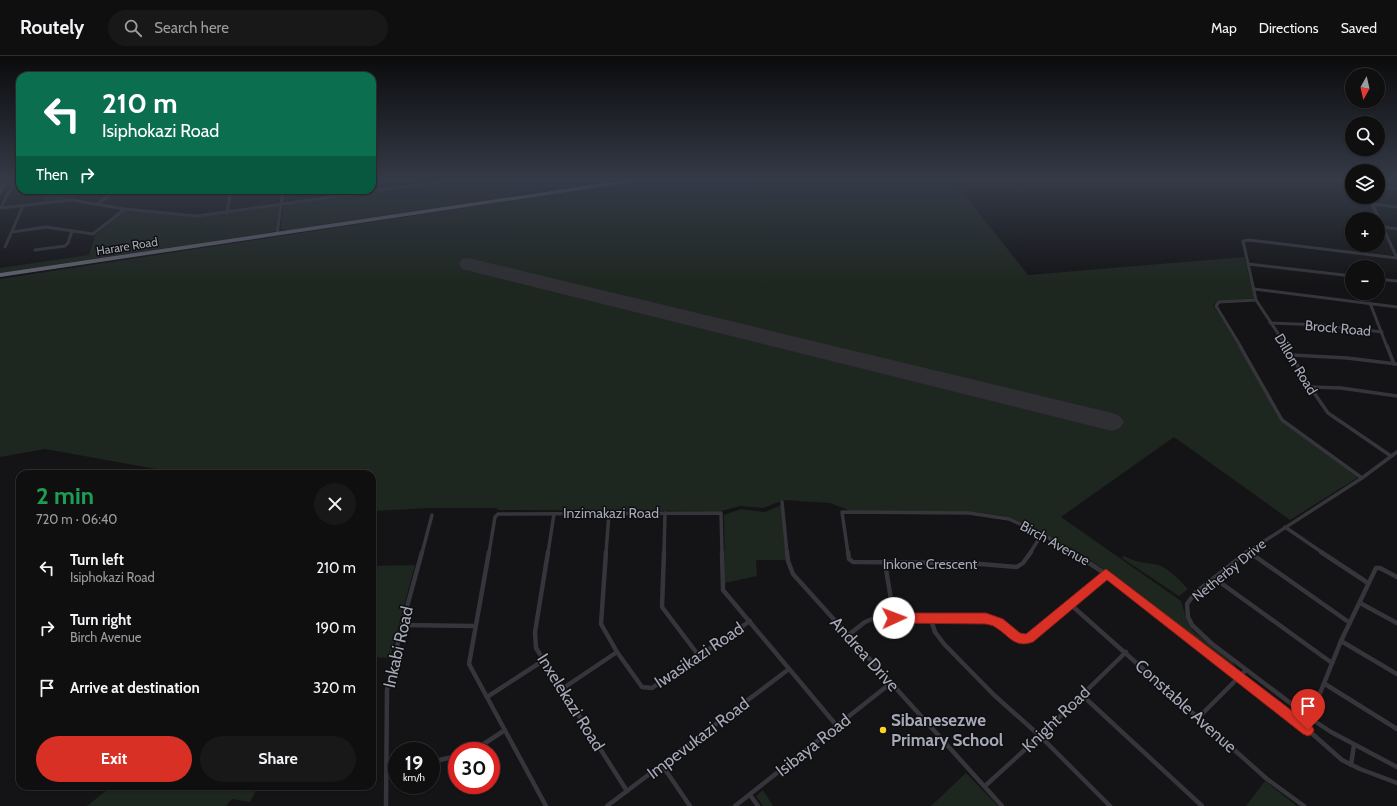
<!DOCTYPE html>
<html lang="en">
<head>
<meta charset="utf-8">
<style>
	:root { --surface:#0f0f10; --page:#181819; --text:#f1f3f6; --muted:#9b9c9f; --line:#2f2f30; --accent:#d93025 }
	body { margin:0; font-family:Cabin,sans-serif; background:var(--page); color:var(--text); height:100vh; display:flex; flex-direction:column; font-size:15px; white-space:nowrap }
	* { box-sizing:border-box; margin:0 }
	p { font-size:13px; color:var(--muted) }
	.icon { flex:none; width:22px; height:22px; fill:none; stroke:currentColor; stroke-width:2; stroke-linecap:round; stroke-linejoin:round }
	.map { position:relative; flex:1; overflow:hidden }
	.sheet { position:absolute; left:16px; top:414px; width:360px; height:320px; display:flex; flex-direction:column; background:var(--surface); border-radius:12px; box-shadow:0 1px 3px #0004,0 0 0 1px var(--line) }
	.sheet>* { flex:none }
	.banner { position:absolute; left:16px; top:16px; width:360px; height:122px; border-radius:12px; box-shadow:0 1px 3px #0004,0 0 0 1px var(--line); background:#0b6e4f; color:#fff; overflow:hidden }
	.needle { width:26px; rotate:188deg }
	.controls { position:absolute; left:1345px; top:12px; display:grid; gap:8px }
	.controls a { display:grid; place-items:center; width:40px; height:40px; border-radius:50%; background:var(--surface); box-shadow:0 1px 3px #0004,0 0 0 1px var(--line); font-size:20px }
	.speed { position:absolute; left:388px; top:686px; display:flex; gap:8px; font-size:20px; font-weight:700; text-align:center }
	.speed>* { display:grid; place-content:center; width:52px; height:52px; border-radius:50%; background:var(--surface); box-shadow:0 1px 3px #0004,0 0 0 1px var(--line); line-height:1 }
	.speed small { font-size:10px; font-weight:400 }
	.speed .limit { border:6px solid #d22; background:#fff; color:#111 }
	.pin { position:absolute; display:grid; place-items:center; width:34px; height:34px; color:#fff; margin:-41px -17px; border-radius:50% 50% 50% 0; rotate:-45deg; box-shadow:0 0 4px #0007 }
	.pin .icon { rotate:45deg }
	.me { position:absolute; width:44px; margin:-22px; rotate:88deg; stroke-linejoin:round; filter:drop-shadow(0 0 3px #0008) }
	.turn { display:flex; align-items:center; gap:14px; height:84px; padding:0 20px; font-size:18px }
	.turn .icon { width:52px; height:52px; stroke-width:2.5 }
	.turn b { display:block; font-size:28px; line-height:34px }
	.then { display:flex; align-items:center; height:38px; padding:0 20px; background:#0003; gap:8px; font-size:15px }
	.round { display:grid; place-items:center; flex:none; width:42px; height:42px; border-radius:21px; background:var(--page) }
	.overview { display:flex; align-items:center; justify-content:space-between; height:68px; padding:0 20px }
	h1 { font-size:24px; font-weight:700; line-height:30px; color:#1e9e55 }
	.cta { display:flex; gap:8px; margin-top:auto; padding:8px 20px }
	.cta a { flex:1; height:46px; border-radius:24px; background:var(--accent); color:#fff; font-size:16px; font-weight:700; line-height:46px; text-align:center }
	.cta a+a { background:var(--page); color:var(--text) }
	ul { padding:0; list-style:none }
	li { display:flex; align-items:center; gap:12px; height:60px; padding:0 20px }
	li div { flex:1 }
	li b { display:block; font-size:15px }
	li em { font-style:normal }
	header { display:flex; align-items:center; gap:24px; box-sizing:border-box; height:56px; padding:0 20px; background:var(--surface); border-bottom:1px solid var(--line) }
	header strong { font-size:19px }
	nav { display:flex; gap:22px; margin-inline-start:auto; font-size:14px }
	.search { width:280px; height:36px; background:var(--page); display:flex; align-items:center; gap:10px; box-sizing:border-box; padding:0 14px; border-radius:22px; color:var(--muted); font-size:15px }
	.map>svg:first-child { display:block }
	.green { fill:#1e2620 }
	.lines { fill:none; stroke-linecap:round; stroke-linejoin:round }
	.runway { fill:#2f2f34; fill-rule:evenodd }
	.street-far2 { stroke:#35353b; stroke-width:3 }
	.street-far1 { stroke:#35353b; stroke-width:3.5 }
	.street { stroke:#35353b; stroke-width:4.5 }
	.secondary { stroke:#43434b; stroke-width:4 }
	.highway { fill:#60626d; fill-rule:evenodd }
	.route { fill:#d93025; stroke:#8d1f18 }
	.poi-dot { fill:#ffd323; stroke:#0f0f11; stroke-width:1.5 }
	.labels { text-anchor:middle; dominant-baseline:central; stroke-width:3; stroke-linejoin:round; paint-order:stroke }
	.far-street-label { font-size:12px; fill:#a5a8b7; stroke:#0f0f11 }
	.street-label { font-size:14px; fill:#a5a8b7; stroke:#0f0f11 }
	.near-street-label { font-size:17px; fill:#a5a8b7; stroke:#0f0f11 }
	.near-poi-label { font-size:17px; font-weight:bold; fill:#a5a8b7; stroke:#0f0f11; text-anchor:start }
</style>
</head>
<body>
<header>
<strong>Routely</strong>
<div class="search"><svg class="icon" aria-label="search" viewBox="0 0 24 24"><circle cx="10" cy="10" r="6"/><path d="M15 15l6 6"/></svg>Search here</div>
<nav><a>Map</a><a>Directions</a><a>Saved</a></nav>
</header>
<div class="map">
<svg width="1397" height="750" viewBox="0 0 1397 750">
	<rect width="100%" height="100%" fill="#141416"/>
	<g class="green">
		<polygon points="455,124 617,124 287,174 281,173 283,152 287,148"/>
		<polygon points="647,124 953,124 1028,219 1244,201 1255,242 1217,246 1213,249 1234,281 1279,360 1356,420 1357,422 1290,464 1174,381 1061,461 1181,545 1187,565 1194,576 1232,605 1237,614 1235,615 1112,519 1084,500 1021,466 1003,460 974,456 851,455 830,447 784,444 763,452 740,450 721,455 499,454 496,452 429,452 372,455 372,418 184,418 45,393 0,401 0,223"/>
		<polygon points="52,134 81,134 71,142 42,146 46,135"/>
		<polygon points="277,150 279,151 276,174 272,176 0,217 0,212 89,199 95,180 124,155 127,154 197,161"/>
		<polygon points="781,449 787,504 756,504 757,520 725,527 724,459 741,453 765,456"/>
		<path d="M1124,500C1137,507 1144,506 1158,509C1170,513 1179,524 1188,533L1179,540L1122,502Z"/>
		<polygon points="415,509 390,602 372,601 372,510"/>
		<polygon points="966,717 998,750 931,750"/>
		<polygon points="1265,725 1297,750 1246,750"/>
		<polygon points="112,730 258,730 250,746 232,743 226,750 87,750"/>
		<polygon points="763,734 773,750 763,750 756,740"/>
	</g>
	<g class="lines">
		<polygon class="runway" points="469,202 1112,357 1120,360 1124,366 1120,372 1112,375 462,213 459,208 462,203"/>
		<g class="street-far2">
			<polyline points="15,124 1,151 2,152 71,144 125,153 197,160 452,124"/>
			<polyline points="12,130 20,129"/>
			<polyline points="1378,131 1397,133"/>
			<polyline points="198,134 229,134"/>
			<polyline points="1369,141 1397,202"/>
			<polyline points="98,148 115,134"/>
			<polyline points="1372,148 1397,151"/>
			<polyline points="227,157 231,134"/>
			<polyline points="1383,171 1397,173"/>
			<polyline points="12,176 46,171 93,178 125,153"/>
			<polyline points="277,178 283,134"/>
			<polyline points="5,191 23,150"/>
			<polyline points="35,194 65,190 68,187 72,175"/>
			<polyline points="1248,208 1352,220"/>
			<polyline points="1378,223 1397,225"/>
			<polyline points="1254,233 1397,251"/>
			<polyline points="1370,247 1387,291"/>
			<polyline points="1270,267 1322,269 1382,276"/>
			<polyline points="1241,291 1216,250 1219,246 1256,244"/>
			<polyline points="1287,291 1256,244 1243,185 1249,184 1397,202"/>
		</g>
		<g class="street-far1">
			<polyline points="1240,290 1282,364 1362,422"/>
			<polyline points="1286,290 1310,331 1328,357 1391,400"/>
			<polyline points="1387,290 1394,308"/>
			<polyline points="1292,299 1347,302 1397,308"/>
			<polyline points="1310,331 1341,332 1397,340"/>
			<polyline points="782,446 787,497"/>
			<polyline points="1285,471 1323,497"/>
			<polyline points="1042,478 1074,497"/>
			<polyline points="1248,495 1250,497"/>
			<polyline points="422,497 432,459"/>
			<polyline points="489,497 495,461 498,458 721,457 722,497"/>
			<polyline points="548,497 554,458"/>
			<polyline points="606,497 609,457"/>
			<polyline points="664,497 665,457"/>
			<polyline points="848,497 842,456 969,457 1009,463 1042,478"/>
			<polyline points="1030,497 1042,478"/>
			<polyline points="1246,497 1362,422 1397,396"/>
		</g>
		<g class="street">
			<polyline points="489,496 469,608 546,750"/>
			<polyline points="548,496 535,576 536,592 627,735"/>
			<polyline points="606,496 601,568 617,596 642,631 652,632 750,565"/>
			<polyline points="664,496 662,551 699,600"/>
			<polyline points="722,496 723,534 837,670"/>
			<polyline points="787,496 788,505 793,518 1002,750"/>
			<polyline points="848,496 849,503 853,506 968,507 1017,511 1023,507 1031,496"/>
			<polyline points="1072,496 1106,518 1308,674 1342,704 1360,713 1397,727"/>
			<polyline points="1247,496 1195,537 1187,548 1188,561 1192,569 1211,587 1310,662 1331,676 1397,711"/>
			<polyline points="1249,496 1350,567"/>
			<polyline points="1321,496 1368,527"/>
			<polyline points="885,507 894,562"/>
			<polyline points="1214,522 1332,607"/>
			<polyline points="1360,547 1397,567"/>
			<polyline points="1070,548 1267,723 1304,750"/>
			<polyline points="930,561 935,576 944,588 994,639 1040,680 1110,750"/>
			<polyline points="402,569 475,570"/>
			<polyline points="847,580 865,566 872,563 900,561 968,561 989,563 1019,582 1029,582 1106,518"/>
			<polyline points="1341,585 1397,618"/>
			<polyline points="1325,628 1397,673"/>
			<polyline points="562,633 617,596"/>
			<polyline points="1082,639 1202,750"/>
			<polyline points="487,641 544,604"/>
			<polyline points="1198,662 1246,614"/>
			<polyline points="1310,662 1341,585 1376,512 1380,512 1397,521"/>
			<polyline points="473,695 505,674"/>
			<polyline points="431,706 457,700"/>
			<polyline points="662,709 690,750"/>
			<polyline points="1351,709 1354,689"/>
			<polyline points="387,716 397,714"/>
			<polyline points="985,730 1040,680 1126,596"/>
			<polyline points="750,739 758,750"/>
			<polyline points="386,750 387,634 402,569 422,496"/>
			<polyline points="607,750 789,613"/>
			<polyline points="735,750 891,627"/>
		</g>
		<polyline class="secondary" points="0,136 6,124"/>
		<polygon class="highway" points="625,124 637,124 634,126 0,221 0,217"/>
	</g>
	<linearGradient id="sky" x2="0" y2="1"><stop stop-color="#0b0b0c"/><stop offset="0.54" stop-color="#343a47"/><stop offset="1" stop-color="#343a47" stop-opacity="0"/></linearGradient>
	<rect width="1397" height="229" fill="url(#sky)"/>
	<path class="route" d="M1106,513L1312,670L1314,674L1312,678L1308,680L1303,678L1107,524L1033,586C1014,593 1009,579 995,571C993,569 989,569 986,568L894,567L890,566L889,562L890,559L894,557H986L1003,563L1020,577L1026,578L1103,515Z"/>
	<circle class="poi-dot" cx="883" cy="674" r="4"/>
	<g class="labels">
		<g class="far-street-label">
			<text transform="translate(127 190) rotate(-9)">Harare Road</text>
		</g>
		<g class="street-label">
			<text transform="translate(1338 272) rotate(5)">Brock Road</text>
			<text transform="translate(1296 308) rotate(59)">Dillon Road</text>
			<text x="611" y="457">Inzimakazi Road</text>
			<text transform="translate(1055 487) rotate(29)">Birch Avenue</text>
			<text x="930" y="508">Inkone Crescent</text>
			<text transform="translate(1229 514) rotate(-39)">Netherby Drive</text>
		</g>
		<g class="near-street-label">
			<text transform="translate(398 591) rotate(-77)">Inkabi Road</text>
			<text transform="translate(865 598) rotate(48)">Andrea Drive</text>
			<text transform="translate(699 599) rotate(-34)">Iwasikazi Road</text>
			<text transform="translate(571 646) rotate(58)">Inxelekazi Road</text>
			<text transform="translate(1186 650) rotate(42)">Constable Avenue</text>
			<text transform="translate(1056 663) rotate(-44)">Knight Road</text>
			<text transform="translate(698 682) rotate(-37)">Impevukazi Road</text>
			<text transform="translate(813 689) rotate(-38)">Isibaya Road</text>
		</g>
		<g class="near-poi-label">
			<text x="891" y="664">Sibanesezwe<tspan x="891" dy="20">Primary School</tspan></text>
		</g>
	</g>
</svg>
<div class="controls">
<a><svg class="needle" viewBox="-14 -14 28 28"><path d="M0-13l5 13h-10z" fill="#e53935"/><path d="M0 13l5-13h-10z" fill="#9b9c9f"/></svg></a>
<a><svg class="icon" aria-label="search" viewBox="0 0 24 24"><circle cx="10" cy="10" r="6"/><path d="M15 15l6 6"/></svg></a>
<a><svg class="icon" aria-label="layers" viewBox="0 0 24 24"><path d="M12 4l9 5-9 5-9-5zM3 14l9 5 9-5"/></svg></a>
<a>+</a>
<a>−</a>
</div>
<div class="speed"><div>19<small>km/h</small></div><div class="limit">30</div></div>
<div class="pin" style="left:1308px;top:674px;background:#d93025"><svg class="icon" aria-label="arrive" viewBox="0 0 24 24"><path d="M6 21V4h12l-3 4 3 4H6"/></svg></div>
<svg class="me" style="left:894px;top:562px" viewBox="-20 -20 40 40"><circle r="19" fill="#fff"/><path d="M0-13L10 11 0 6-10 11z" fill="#d93025"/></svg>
<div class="banner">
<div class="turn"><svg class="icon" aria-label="left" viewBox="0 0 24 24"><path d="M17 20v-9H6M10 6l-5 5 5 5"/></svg><div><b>210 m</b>Isiphokazi Road</div></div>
<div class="then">Then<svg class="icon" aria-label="right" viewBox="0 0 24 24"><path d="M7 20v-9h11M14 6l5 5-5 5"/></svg></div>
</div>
<section class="sheet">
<div class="overview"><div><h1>2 min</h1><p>720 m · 06:40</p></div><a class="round"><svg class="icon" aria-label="close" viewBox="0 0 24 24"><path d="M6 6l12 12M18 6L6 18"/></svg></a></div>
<ul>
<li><svg class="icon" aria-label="left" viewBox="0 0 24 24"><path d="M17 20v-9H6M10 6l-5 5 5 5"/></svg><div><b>Turn left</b><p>Isiphokazi Road</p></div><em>210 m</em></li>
<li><svg class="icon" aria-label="right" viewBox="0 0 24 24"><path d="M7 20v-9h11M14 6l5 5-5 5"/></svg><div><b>Turn right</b><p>Birch Avenue</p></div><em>190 m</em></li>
<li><svg class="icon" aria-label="arrive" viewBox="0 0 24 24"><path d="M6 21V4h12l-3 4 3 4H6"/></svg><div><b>Arrive at destination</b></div><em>320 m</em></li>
</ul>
<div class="cta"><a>Exit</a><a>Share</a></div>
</section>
</div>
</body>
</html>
